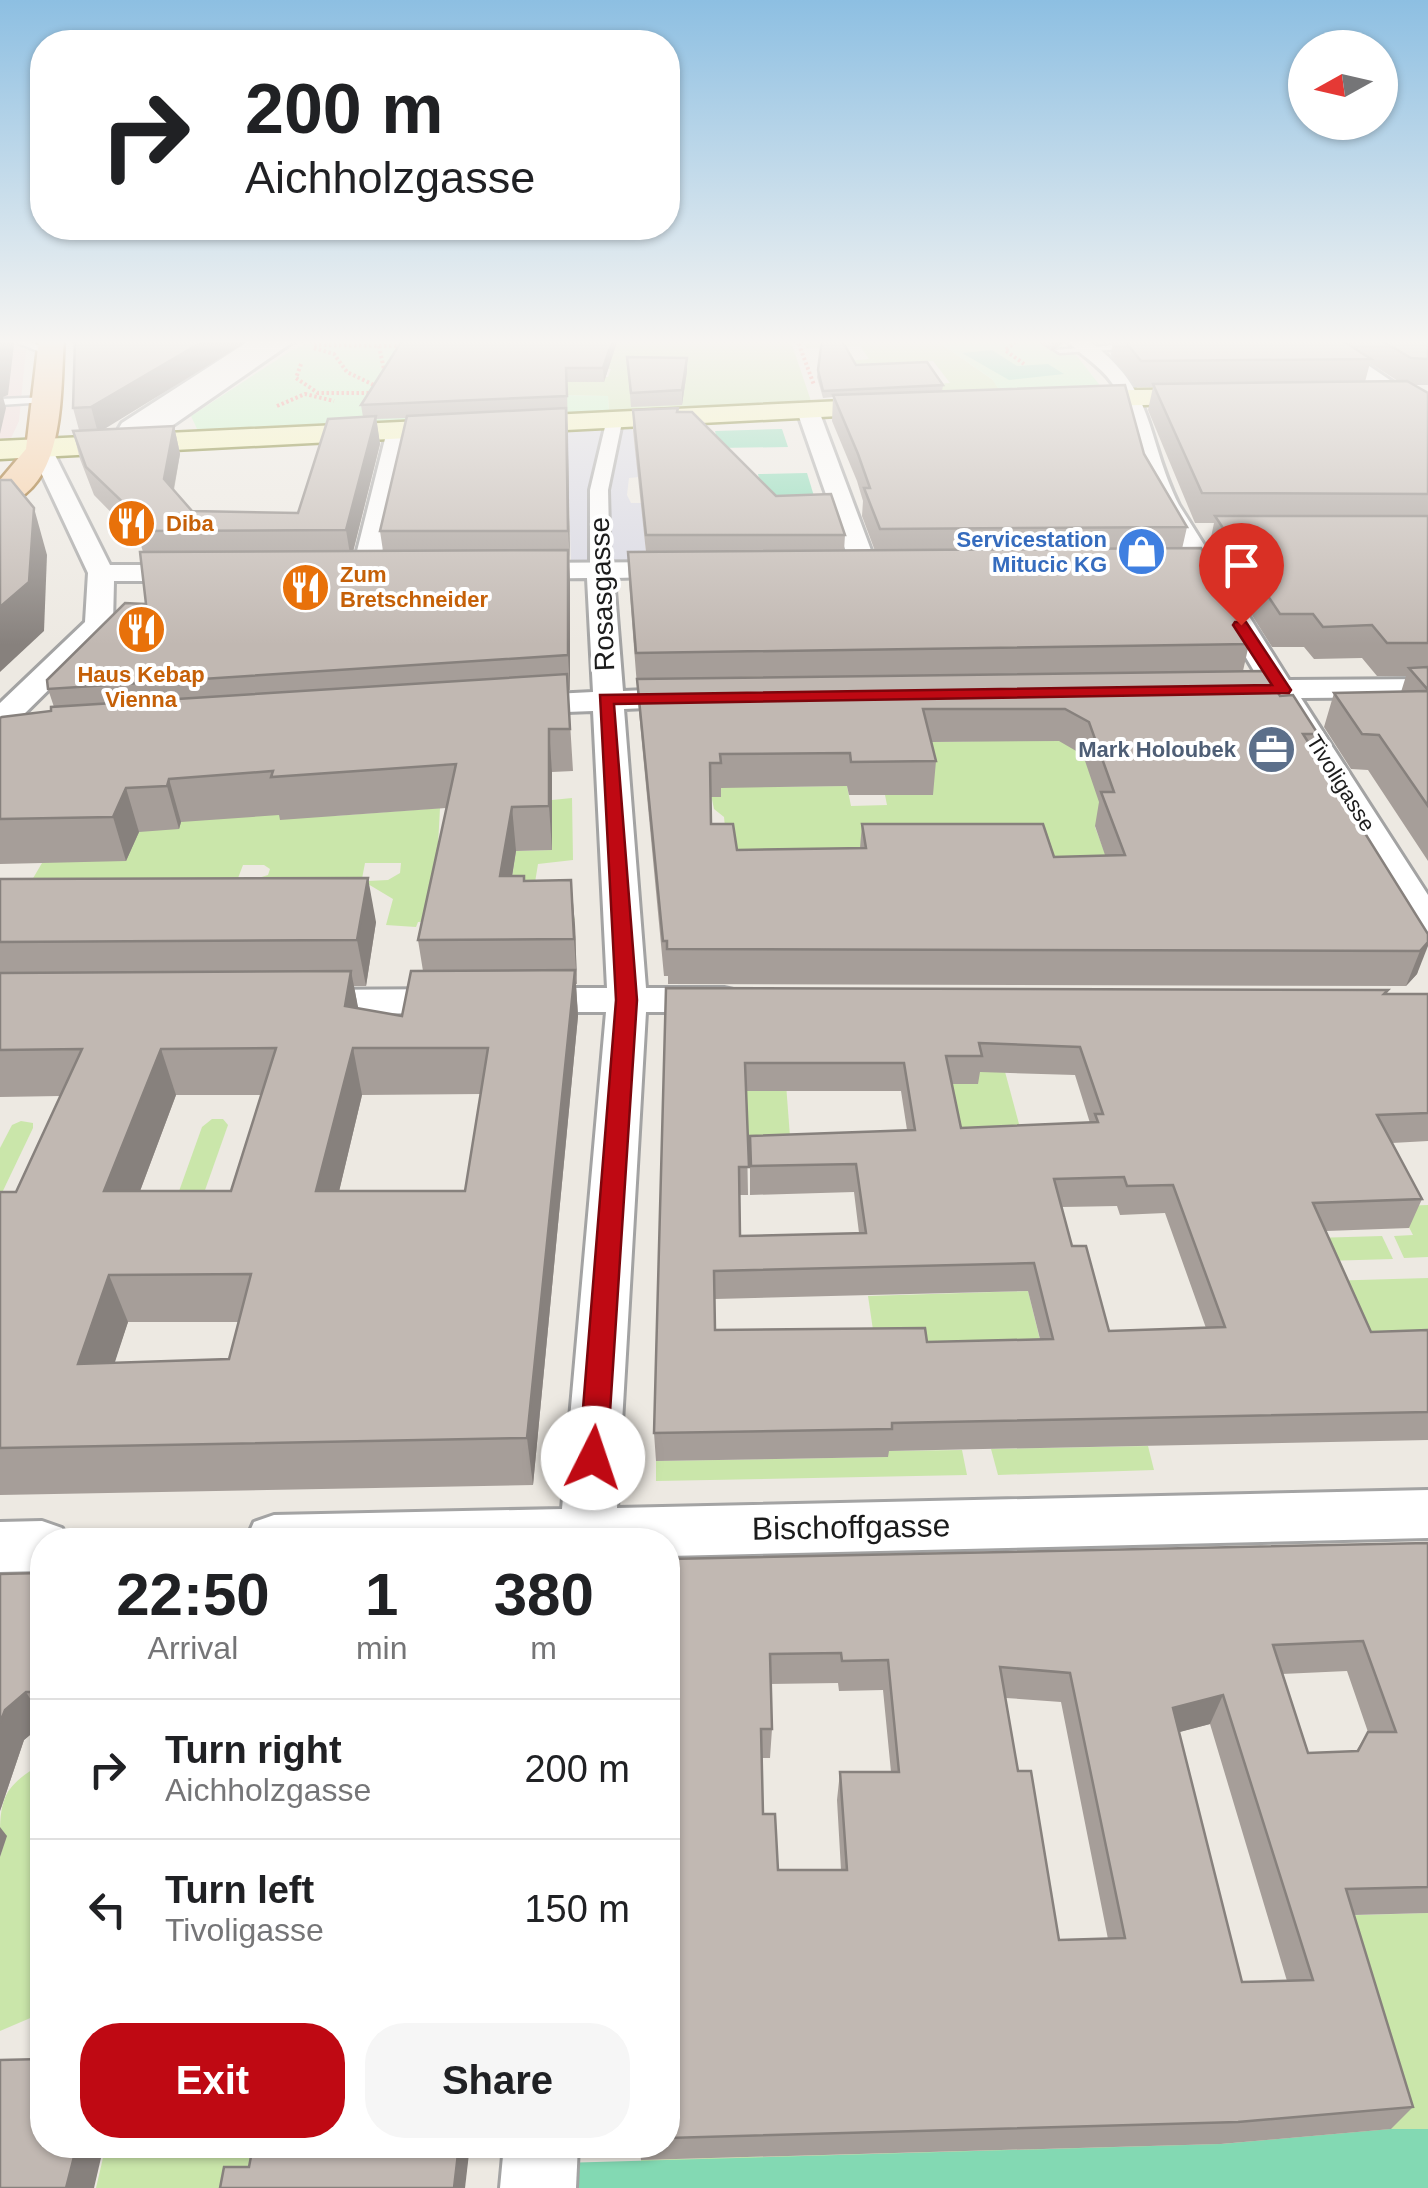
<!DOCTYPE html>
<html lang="en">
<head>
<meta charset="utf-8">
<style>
	:root { --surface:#fff; --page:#f6f6f6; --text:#202124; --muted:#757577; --line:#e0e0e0; --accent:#bf0913 }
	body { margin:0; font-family:Helvetica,sans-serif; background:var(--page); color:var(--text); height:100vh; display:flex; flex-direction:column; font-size:38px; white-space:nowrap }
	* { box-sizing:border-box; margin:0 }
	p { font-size:32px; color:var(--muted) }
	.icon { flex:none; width:55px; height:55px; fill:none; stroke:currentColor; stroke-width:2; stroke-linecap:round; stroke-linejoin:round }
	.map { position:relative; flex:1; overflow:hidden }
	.panel { position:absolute; left:30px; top:1528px; width:650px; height:630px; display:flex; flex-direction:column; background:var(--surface); border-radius:40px; box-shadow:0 2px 8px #0004 }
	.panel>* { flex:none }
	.top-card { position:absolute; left:30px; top:30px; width:650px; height:210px; border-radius:40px; box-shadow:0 2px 8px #0004; background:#fff; color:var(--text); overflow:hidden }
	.needle { width:65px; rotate:262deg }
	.tools { position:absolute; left:1288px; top:30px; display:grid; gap:20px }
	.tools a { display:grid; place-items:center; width:110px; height:110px; border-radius:50%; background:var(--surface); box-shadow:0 2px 8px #0004; font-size:50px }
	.pin { position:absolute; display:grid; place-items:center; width:85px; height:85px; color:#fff; margin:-102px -42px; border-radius:50% 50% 50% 0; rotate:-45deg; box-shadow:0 0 10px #0007 }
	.pin .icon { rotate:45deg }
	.me { position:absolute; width:110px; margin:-55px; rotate:4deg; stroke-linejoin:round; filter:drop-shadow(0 0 8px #0008) }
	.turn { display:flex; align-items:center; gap:35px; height:210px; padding:0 50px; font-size:45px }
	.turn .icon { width:130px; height:130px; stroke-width:2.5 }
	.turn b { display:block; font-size:70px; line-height:85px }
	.eta { display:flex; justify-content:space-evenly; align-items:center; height:170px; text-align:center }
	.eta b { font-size:60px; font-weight:600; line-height:70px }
	.action { display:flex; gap:20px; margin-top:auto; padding:20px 50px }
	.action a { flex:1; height:115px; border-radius:40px; background:var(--accent); color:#fff; font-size:40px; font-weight:600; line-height:115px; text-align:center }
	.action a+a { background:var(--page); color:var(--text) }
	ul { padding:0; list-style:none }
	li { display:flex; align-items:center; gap:30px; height:140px; padding:0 50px; border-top:2px solid var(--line) }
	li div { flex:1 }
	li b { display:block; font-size:38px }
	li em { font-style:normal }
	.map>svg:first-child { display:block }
	.commercial { fill:#eed2d2 }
	.grass { fill:#cae6aa }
	.park { fill:#c0f6c1 }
	.pitch { fill:#83d9b3 }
	.plaza { fill:#d7d7e3 }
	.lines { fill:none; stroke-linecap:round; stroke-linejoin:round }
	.service-casing { stroke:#a3a3a3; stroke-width:5 }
	.pedestrian-casing { stroke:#a3a3a3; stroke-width:6 }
	.minor-casing { stroke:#a3a3a3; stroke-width:6 }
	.secondary-casing { stroke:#686d09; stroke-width:5 }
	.primary-casing { stroke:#8e5907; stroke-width:5 }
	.path { stroke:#f3746d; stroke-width:4; stroke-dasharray:2.5 2.5; stroke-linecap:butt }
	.service { fill:#fff; fill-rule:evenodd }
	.pedestrian { fill:#fff; fill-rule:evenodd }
	.minor { fill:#fff; fill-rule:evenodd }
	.secondary { fill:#f6f6b7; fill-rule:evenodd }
	.primary { fill:#f7cb9d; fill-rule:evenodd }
	.wall { fill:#a69e99; fill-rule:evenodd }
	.shaded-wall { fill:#87817d }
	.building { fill:#c1b8b2; stroke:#87817d; stroke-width:2.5; fill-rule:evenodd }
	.route { fill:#bf0913; stroke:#7c060c; stroke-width:2.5 }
	.labels { text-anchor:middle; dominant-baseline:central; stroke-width:8; stroke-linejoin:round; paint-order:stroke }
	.far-food-label { font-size:22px; font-weight:bold; fill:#c56008; stroke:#fff; text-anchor:start }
	.far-shop-label { font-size:22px; font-weight:bold; fill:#366cbe; stroke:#fff; text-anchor:end }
	.far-service-label { font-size:22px; font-weight:bold; fill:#4e5e75; stroke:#fff; text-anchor:end }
	.far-street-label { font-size:22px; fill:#1c1c1c; stroke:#fff }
	.street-label { font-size:28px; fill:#1c1c1c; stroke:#fff }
	.near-street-label { font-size:32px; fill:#1c1c1c; stroke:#fff }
</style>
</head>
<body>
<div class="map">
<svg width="1428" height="2188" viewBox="0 0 1428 2188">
	<rect width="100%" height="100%" fill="#ede9e2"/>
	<polygon class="commercial" points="0,339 27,339 19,421 0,462"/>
	<g class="grass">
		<polygon points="608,339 790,339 811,401 609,411 608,396 501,394 508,376 608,377 611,369 600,368"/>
		<polygon points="934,339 993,380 1000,391 905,396 898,387 950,383 933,361 888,363 855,372 849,361 869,359 860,346 806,348 804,343"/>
		<polygon points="1163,737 1095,827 1106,856 872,938 727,847 724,817 714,809 704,761 765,787 847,786 851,806 887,805 876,750 886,743"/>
		<polygon points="572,798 573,860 538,864 531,907 571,908 575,920 505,921 516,851 552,850 552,800"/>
		<polygon points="440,808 434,921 418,922 416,927 386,925 393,899 368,884 368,881 388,880 400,873 401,863 365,863 361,884 255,879 268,875 270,869 264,865 243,865 235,886 5,926 42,863 147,813 334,811 334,816"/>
		<polygon points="974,1068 1004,1068 1027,1154 1000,1171 948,1118 950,1084"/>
		<polygon points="786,1084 792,1163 747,1163 744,1085"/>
		<polygon points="212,1119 223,1119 228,1125 204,1193 178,1194 202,1127"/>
		<polygon points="21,1121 33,1123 33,1128 0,1197 0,1148 12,1125"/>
		<polygon points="1428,1205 1428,1257 1404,1258 1394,1236 1413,1235 1398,1206"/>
		<polygon points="1382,1236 1393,1259 1324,1261 1314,1238"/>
		<polygon points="1428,1278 1428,1350 1355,1352 1324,1281"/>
		<polygon points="1028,1291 1044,1356 877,1357 868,1296"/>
		<polygon points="1148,1446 1154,1470 998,1475 991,1449"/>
		<polygon points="962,1450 967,1475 656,1481 656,1461 888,1457 888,1451"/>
		<path d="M42,1763V1995L35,2016L0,2031V1857L6,1837H0C0,1793 7,1786 42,1763Z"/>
		<polygon points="1428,1913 1428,2188 640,2188 641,2160 1222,2144 1390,2129 1328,1916"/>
		<polygon points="106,2145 340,2145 265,2188 96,2188"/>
	</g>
	<g class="park">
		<polygon points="319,339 499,339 501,394 608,396 609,411 198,431 191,416 292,350"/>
		<polygon points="934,339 1053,339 1076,355 1102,388 1000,391 992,379"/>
	</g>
	<g class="pitch">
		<polygon points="992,350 1017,366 1048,364 1064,374 1009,380 962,353"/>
		<polygon points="782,429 788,447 719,448 715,431"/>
		<polygon points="807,473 820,516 768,518 758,474"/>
		<polygon points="1391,2129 1428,2129 1428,2188 558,2188 560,2163 1222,2144"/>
	</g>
	<polygon class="plaza" points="632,426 639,477 629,478 627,495 631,503 642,503 646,554 720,562 571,565 567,429"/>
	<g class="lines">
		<defs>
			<g id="service">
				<polygon points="21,339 54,351 56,353 48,355 10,340"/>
				<polygon points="1138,343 1141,348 1060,353 1055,350"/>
				<polygon points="50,397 46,402 0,405 0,399"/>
			</g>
			<polygon id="pedestrian" points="613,422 621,427 608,490 610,571 600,577 590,571 590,490 605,427"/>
			<g id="minor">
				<polygon points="252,339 297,339 163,432 122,433 119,428 122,423"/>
				<path d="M1065,339H1087C1158,392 1144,434 1179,505L1289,680L1428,679V697L1301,698L1428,895V935L1415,932L1409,924L1271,699L1208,696L1204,690L1208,684L1260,681L1155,505C1137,467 1135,416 1112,383C1100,365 1080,355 1065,339Z"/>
				<polygon points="1331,340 1428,406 1428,422 1328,357 1321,346"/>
				<polygon points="808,405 819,411 878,569 874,575 856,575 852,569 797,411"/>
				<polygon points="398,424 409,431 378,571 365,579 352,571 387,431"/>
				<polygon points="41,442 52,449 110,565 200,565 213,573 200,581 114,581 113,624 109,630 11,727 0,729 0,703 85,622 88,573 30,449"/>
				<polygon points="685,562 694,564 698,570 694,576 614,578 623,691 693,688 704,691 708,697 704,703 693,706 624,709 646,988 724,988 738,991 744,1000 738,1009 724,1012 646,1012 617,1508 1428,1490 1428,1538 668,1556 668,1540 246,1540 254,1522 274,1515 562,1509 606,1012 520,1012 506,1009 500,1000 506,991 520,988 607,988 593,711 514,714 503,711 499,705 503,699 514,696 593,692 587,578 511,579 498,571 511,563"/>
				<polygon points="459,989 473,992 479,1001 473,1010 459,1013 300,1014 286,1011 280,1002 286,993 300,990"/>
				<polygon points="42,1521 62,1528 67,1540 42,1540 42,1571 0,1572 0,1522"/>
				<polygon points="504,2145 578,2145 576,2188 500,2188"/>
			</g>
			<g id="secondary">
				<polygon points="1226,389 1240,397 1236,403 1052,407 1038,399 1052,391"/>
				<polygon points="906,398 916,400 920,406 916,412 0,459 0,441"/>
			</g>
			<path id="primary" d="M39,339H64C60,392 67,490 0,506V480L26,449Z"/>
		</defs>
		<use href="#service" class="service-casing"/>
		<use href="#pedestrian" class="pedestrian-casing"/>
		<use href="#minor" class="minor-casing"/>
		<use href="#secondary" class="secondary-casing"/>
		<use href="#primary" class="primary-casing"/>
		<g class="path">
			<polyline points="797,339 814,385"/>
			<polyline points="1020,339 1005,350 1024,364"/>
			<polyline points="314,345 406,346"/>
			<polyline points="379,346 385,374"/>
			<polyline points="314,348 334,354 347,372 382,389"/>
			<polyline points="301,364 296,378 318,393 373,393"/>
			<polyline points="277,406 305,394 334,401"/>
		</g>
		<use href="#service" class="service"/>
		<use href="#pedestrian" class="pedestrian"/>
		<use href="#minor" class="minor"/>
		<use href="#secondary" class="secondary"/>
		<use href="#primary" class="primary"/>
	</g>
	<g class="wall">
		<path d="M75,339H251L103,429L174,426L180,454L174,490L192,511L298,513L363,417L361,405L618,339L604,382H567L570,583V690H568L573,771L552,772V850L516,851L512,876L525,881L575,925L577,984H576L578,1016L533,1485L0,1495V1192H16L60,1096L0,1097V879L376,922L366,986H354L358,1009L402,1016L423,971L418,940L446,808L280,820L279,815L181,822L179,829L139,832L126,861L0,864V718L51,711L54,707L48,689L146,604L143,552L140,542L94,495L80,459L73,431L79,430L73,408ZM407,418L380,531L383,551H353L380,444L376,419ZM481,1094L465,1191H339L362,1095ZM176,1095H261L231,1191H140ZM128,1322H239L229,1359L114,1363Z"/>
		<polygon points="1034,339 1065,339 1064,343 1051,351"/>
		<path d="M1092,339H1428V385H1414L1428,393V861L1368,770L1351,769L1324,727L1334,693L1401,692L1406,676H1377L1362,658L1314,659L1304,647H1272L1209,547L1214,523H1195L1148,410L1153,387H1136L1111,355L1113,341L1096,342ZM1370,363L1398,381L1365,382Z"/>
		<polygon points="627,357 687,358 687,371 682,405 631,407"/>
		<path d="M856,365L943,385L942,392L1144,454L1187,527L1182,549L1246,624L1244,635L1249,644L1243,671L1280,696L1318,734L1313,750L1428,934L1417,974L1406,986L668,984V976H664L639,712L629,583L628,552H646L633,431V410L678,412L776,496L845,535L844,551H875L862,516L863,501L857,481L832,421L833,397L823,398L817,377L818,370ZM1059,741L1083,755L1099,802L1095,826L1105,855L1054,857L862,824L860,848L737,850L711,824L710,797H721V788L847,786L849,795H933L936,761L932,742Z"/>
		<path d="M666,988L1388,990L1386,994H1428V1141L1392,1143L1422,1199L1409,1228L1326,1231L1371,1332L1428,1330V1440L889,1451L888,1457L656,1461L654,1433ZM980,1072L1075,1075L1090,1123L961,1128L952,1084H978ZM746,1091H901L907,1130L750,1136V1195L854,1192L859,1233L740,1236L739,1195H748ZM1117,1206L1120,1215L1165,1213L1206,1328L1109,1331L1072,1246L1062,1207ZM1028,1291L1040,1339L927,1342L715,1330V1299Z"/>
		<path d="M1428,1543V1913L1354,1915L1413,2107L1391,2129L1221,2144L641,2160L639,2145H668V1561ZM1347,1671L1368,1732L1356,1751L1308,1753L1282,1674ZM838,1683L839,1691L883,1690L891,1772H840L837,1800L841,1870H778L763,1814L762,1758H770L772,1729L770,1684ZM1006,1698L1061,1702L1108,1939L1059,1940L1018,1771ZM1210,1724L1287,1981L1242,1982L1179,1732Z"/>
		<polygon points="42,1573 42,1725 24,1740 0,1811"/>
	</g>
	<g class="shaded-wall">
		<polygon points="0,339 13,339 14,345 8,395 3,397 6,408 0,434"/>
		<polygon points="207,339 251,339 98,433 91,407"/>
		<polygon points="613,339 618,339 604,382 603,368"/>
		<polygon points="1053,339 1065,339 1064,343 1051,351"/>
		<polygon points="687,358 687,371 682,405 682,390"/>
		<polygon points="566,408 568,434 570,559 568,531"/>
		<polygon points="376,416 380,444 351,560 346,530"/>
		<polygon points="174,426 180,454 170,508 164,479"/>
		<polygon points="34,508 47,555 44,631 0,672 0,607"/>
		<polygon points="568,550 570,583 570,690 568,655"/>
		<polygon points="549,729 552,772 552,850 549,806"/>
		<polygon points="169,779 181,822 179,829 167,786"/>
		<polygon points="126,788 139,832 126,861 113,817"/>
		<polygon points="512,807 516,851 505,921 500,876"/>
		<polygon points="368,878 376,922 366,986 357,940"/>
		<polygon points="571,880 575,925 577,984 574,939"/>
		<polygon points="1428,942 1428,946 1417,974 1406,986 1420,951"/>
		<polygon points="575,970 578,1016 533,1485 527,1438"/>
		<polygon points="351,971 360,1017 345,1006"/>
		<polygon points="353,1048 362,1095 328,1238 316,1191"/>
		<polygon points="161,1049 176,1095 122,1239 104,1191"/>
		<polygon points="109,1275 128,1322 99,1411 78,1364"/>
		<polygon points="26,1692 42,1718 42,1725 24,1740 0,1811 0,1723 5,1710"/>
		<polygon points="1223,1695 1210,1724 1161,1737 1173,1708"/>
		<polygon points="0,1827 7,1836 0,1857"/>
		<polygon points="77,2145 104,2145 94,2188 66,2188"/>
		<polygon points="459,2145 470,2145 465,2188 454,2188"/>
	</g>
	<g class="building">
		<polygon points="75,339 207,339 91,407 73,408"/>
		<polygon points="403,339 613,339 603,368 566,368 567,396 361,405"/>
		<polygon points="822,339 841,339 856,365 927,362 943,385 823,391 818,370"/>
		<polygon points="1123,339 1340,339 1371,359 1141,361"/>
		<polygon points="1379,339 1428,339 1428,359 1411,358"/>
		<polygon points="627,357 687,358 682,390 631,393"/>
		<polygon points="1407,381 1428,393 1428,494 1202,493 1153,384"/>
		<polygon points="1125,385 1144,454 1187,527 880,529 864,488 870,488 858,454 833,395"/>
		<polygon points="566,408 568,531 380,531 407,416"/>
		<polygon points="678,408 677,412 692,412 776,496 831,494 845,535 646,535 633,410"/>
		<polygon points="376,416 346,530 138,531 135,510 133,512 86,467 73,431 174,426 164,479 192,511 298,513 328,419"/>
		<polygon points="0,480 11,480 34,508 29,582 0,607"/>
		<polygon points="1215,516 1428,516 1428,643 1387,643 1372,625 1323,627 1313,614 1280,614"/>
		<polygon points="1201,548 1243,615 1246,624 1237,624 1249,644 636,653 628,552"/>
		<polygon points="568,550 568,655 48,689 47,680 125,603 146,604 140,552"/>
		<polygon points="1428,667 1428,690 1409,668"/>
		<path d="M1264,671L1280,696L1293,695L1318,734H1303L1428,934V942L1420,951L667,949V941H663L637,679ZM923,709H1065L1089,722L1114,792H1101L1125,855L1054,857L1043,824H862L866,848L737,850L733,824H711L710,763H721L720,754L850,753L851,762L936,761Z"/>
		<polygon points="567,674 570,729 549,729 549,806 512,807 500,876 524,876 524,881 571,880 574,939 418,940 456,764 271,777 273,771 169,779 167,786 126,788 113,817 0,819 0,718 2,717 51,711 51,707"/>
		<polygon points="1428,691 1428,806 1379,735 1362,734 1334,693"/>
		<polygon points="368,878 357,940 0,942 0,879"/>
		<path d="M575,970L527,1438L0,1448V1192H16L82,1049L0,1050V973L351,971L345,1006L402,1016L411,971ZM276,1048L231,1191H104L161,1049ZM353,1048H488L465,1191H316ZM251,1274L229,1359L78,1364L109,1275Z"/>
		<path d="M666,988L1388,990L1384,994H1428V1113L1377,1115L1422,1199L1313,1203L1371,1332L1428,1330V1412L892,1423V1429L654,1433ZM979,1043L1080,1047L1103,1114H1095L1098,1122L961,1128L946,1056H982ZM745,1063H904L915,1130L750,1136L751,1166L856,1164L866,1233L740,1236L739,1167H749ZM1124,1177L1127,1186L1173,1185L1225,1327L1109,1331L1086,1246H1072L1054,1179ZM1034,1263L1053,1339L927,1342L925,1328L715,1330L714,1271Z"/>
		<path d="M1428,1543V1887L1346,1889L1413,2107L1238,2122L668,2138V1561L670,1559ZM1363,1641L1396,1732H1368L1358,1751L1308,1753L1273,1645ZM841,1653L842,1661L888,1660L899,1772H840L847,1870H778L775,1814H763L761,1729H772L770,1654ZM1000,1667L1070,1673L1125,1938L1059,1940L1031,1771H1018ZM1223,1695L1313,1980L1242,1982L1173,1708Z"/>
		<polygon points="42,1573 42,1692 26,1692 5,1710 0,1723 0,1574"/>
		<polygon points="42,2059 42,2145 77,2145 66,2188 0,2188 0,2060"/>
		<polygon points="324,2145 459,2145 454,2188 220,2188 224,2167 249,2167 252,2151 323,2150"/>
	</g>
	<linearGradient id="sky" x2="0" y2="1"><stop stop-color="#8dbfe2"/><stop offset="0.53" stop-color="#f7f5f2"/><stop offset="1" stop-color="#f7f5f2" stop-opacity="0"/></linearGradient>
	<rect width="1428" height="645" fill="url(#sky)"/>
	<polygon class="route" points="1235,622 1246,622 1291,690 1289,693 614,704 637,1000 607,1458 603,1467 593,1471 583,1467 579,1458 616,1000 600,695 1272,685 1233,625"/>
	<defs>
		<symbol id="restaurant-disc" viewBox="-11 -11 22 22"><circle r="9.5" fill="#e8710a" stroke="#fff"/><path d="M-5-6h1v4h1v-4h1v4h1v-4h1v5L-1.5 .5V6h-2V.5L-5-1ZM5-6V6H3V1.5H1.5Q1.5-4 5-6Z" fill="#fff"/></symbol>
		<symbol id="shop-disc" viewBox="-11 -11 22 22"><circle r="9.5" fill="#3f7fe0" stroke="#fff"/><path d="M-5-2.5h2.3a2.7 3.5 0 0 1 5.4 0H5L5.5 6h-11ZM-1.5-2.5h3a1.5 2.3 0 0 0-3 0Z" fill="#fff"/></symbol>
		<symbol id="office-disc" viewBox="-11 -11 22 22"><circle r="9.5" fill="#5c6f8a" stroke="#fff"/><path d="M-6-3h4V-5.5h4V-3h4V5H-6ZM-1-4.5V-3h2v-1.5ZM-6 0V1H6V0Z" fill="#fff"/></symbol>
	</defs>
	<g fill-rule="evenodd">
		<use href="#restaurant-disc" x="104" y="496" width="55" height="55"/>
		<use href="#shop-disc" x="1114" y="524" width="55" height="55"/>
		<use href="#restaurant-disc" x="278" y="560" width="55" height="55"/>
		<use href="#restaurant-disc" x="114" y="602" width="55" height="55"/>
		<use href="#office-disc" x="1244" y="722" width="55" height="55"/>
	</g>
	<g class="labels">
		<g class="far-food-label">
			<text x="166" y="523">Diba</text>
			<text x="340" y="574">Zum<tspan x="340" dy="25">Bretschneider</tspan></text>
			<text x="141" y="674" text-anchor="middle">Haus Kebap<tspan x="141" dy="25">Vienna</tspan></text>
		</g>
		<g class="far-shop-label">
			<text x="1107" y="539">Servicestation<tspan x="1107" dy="25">Mitucic KG</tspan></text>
		</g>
		<g class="far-service-label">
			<text x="1236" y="749">Mark Holoubek</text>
		</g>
		<g class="far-street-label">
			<text transform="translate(1341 783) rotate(58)">Tivoligasse</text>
		</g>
		<g class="street-label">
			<text transform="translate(602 594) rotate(-92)">Rosasgasse</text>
		</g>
		<g class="near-street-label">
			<text transform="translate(851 1527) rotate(-1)">Bischoffgasse</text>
		</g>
	</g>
</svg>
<div class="tools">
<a><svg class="needle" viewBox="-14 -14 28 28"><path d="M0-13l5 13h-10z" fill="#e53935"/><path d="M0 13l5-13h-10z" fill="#757577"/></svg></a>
</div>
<div class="pin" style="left:1241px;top:625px;background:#d93025"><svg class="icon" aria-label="arrive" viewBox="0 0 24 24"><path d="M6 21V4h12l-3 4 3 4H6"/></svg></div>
<svg class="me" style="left:593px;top:1458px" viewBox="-20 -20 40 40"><circle r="19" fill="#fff"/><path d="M0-13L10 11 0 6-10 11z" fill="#bf0913"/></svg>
<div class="top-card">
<div class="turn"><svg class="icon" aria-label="right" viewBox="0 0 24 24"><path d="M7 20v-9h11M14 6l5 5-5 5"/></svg><div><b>200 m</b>Aichholzgasse</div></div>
</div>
<section class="panel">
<div class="eta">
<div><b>22:50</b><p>Arrival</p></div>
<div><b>1</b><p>min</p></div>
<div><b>380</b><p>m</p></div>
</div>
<ul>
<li><svg class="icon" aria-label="right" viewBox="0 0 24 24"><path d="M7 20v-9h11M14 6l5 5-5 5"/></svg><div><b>Turn right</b><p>Aichholzgasse</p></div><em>200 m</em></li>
<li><svg class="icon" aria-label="left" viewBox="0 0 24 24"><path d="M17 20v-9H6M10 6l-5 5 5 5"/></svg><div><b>Turn left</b><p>Tivoligasse</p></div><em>150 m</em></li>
</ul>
<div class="action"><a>Exit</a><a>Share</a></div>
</section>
</div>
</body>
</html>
